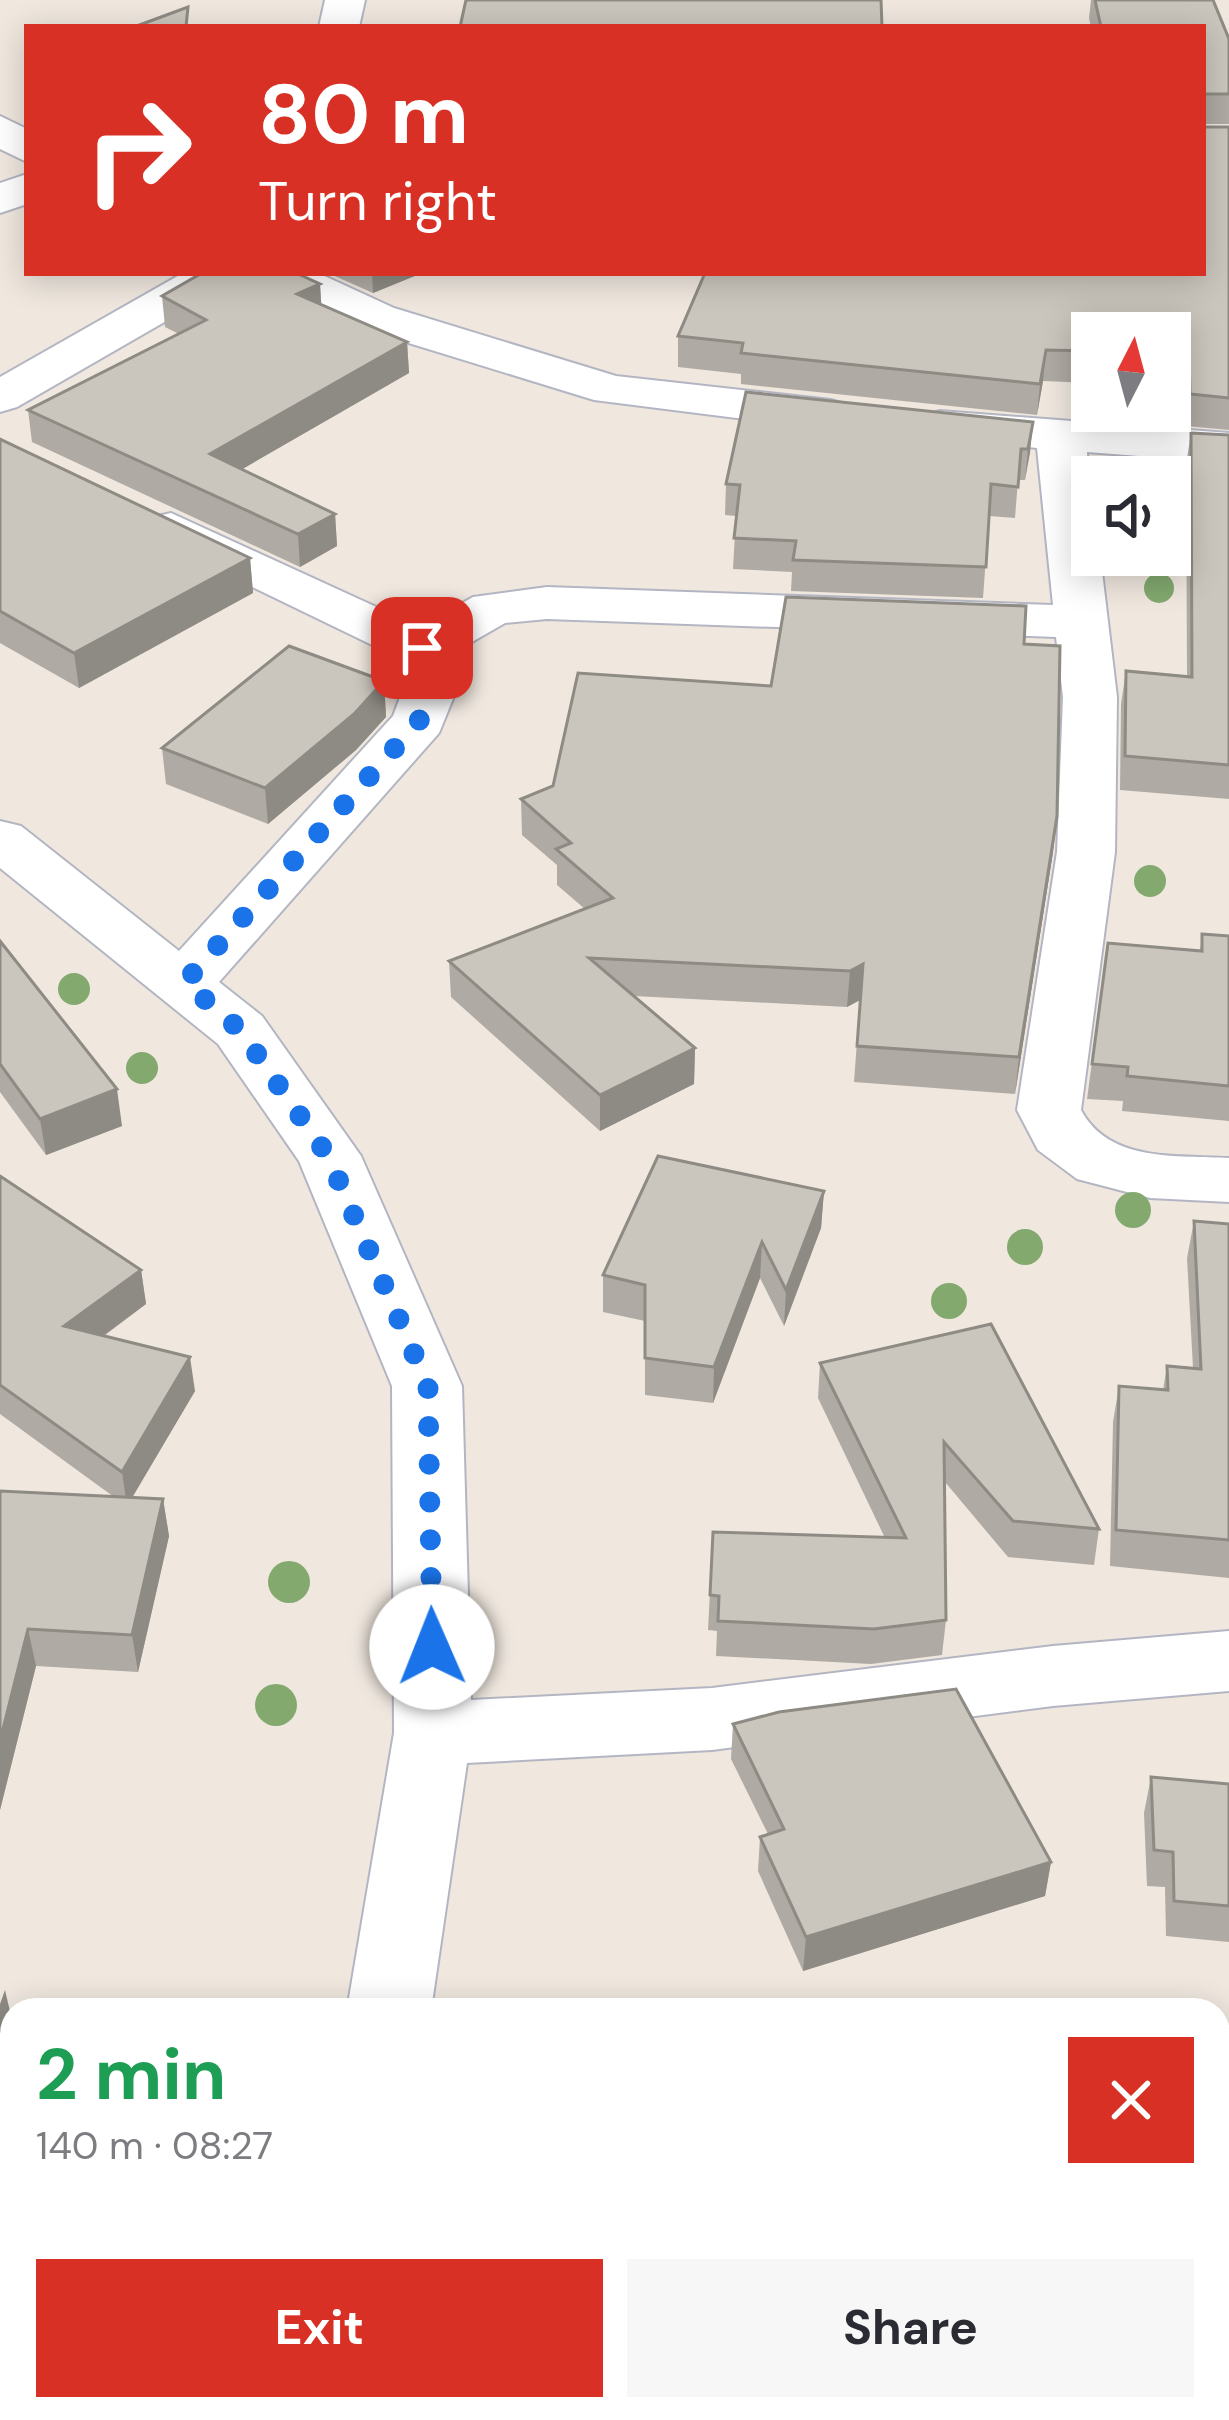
<!DOCTYPE html>
<html lang="en">
<head>
<meta charset="utf-8">
<style>
	:root { --surface:#fff; --page:#f7f7f7; --text:#2b2b33; --muted:#7c7c81; --accent:#d93025 }
	body { margin:0; font-family:"DM Sans",sans-serif; background:var(--page); color:var(--text); height:100vh; display:flex; flex-direction:column; font-size:45px; white-space:nowrap }
	* { box-sizing:border-box; margin:0 }
	p { font-size:39px; color:var(--muted) }
	.icon { flex:none; width:66px; height:66px; fill:none; stroke:currentColor; stroke-width:2; stroke-linecap:round; stroke-linejoin:round }
	.map { position:relative; flex:1; overflow:hidden }
	.drawer { position:absolute; left:0px; top:1998px; width:1230px; height:423px; display:flex; flex-direction:column; background:var(--surface); border-radius:36px 36px 0 0; box-shadow:0 6px 30px #0003 }
	.drawer>* { flex:none }
	.hud { position:absolute; left:24px; top:24px; width:1182px; height:252px; border-radius:0px; box-shadow:0 6px 30px #0003; background:#d93025; color:#fff; overflow:hidden }
	.needle { width:78px; rotate:6deg }
	.tools { position:absolute; left:1071px; top:312px; display:grid; gap:24px }
	.tools a { display:grid; place-items:center; width:120px; height:120px; border-radius:0px; background:var(--surface); box-shadow:0 6px 30px #0003; font-size:60px }
	.pin { position:absolute; display:grid; place-items:center; width:102px; height:102px; color:#fff; margin:-51px; border-radius:24px; box-shadow:0 6px 18px #0006 }
	.me { position:absolute; width:132px; margin:-66px; rotate:359deg; stroke-linejoin:round; filter:drop-shadow(0 0 9px #0008) }
	.turn { display:flex; align-items:center; gap:42px; height:252px; padding:0 36px; font-size:54px }
	.turn .icon { width:156px; height:156px; stroke-width:2.5 }
	.turn b { display:block; font-size:84px; line-height:102px }
	.round { display:grid; place-items:center; flex:none; width:126px; height:126px; border-radius:0px; background:var(--page) }
	.overview { display:flex; align-items:center; justify-content:space-between; height:204px; padding:0 36px }
	h1 { font-size:72px; font-weight:700; line-height:90px; color:#1e9e55 }
	.button { display:flex; gap:24px; margin-top:auto; padding:24px 36px }
	.button a { flex:1; height:138px; border-radius:0px; background:var(--accent); color:#fff; font-size:48px; font-weight:700; line-height:138px; text-align:center }
	.button a+a { background:var(--page); color:var(--text) }
	.map>svg:first-child { display:block }
	.lines { fill:none; stroke-linecap:round; stroke-linejoin:round }
	.street-casing { stroke:#b3b6c2; stroke-width:4 }
	.street { fill:#fff; fill-rule:evenodd }
	.tree { fill:#83a96f }
	.wall { fill:#afaaa3 }
	.shaded-wall { fill:#8e8b84 }
	.building { fill:#cbc6bd; stroke:#8e8b84; stroke-width:3 }
	.route { stroke:#1a73e8; stroke-width:21; stroke-dasharray:0 37.8 }
</style>
</head>
<body>
<div class="map">
<svg width="1229" height="2420" viewBox="0 0 1229 2420">
	<rect width="100%" height="100%" fill="#f0e8df"/>
	<g class="lines">
		<defs>
			<g id="street">
				<polygon points="325,0 365,0 359,27 319,27"/>
				<polygon points="0,116 27,129 27,162 0,149"/>
				<polygon points="27,174 27,204 0,213 0,183"/>
				<polygon points="183,273 239,273 232,283 17,407 0,412 0,377"/>
				<polygon points="258,273 318,273 394,308 616,376 831,400 848,405 855,415 848,425 831,430 594,400 360,328 265,283"/>
				<path d="M940,411L1229,433V463L1087,452L1092,555H1100L1117,697L1115,852L1081,1110C1109,1163 1178,1155 1229,1158V1202L1150,1198L1077,1179L1038,1150L1017,1110L1057,852L1063,697L1056,637L547,619L505,623L451,654L459,684L439,733L219,982L262,1016L361,1156L462,1386L471,1700L712,1688L1053,1646L1229,1631V1691L1053,1706L712,1750L467,1763L431,2010H347L394,1733L392,1386L299,1161L218,1044L0,868V821L21,826L179,951L393,716L405,684L397,657L153,539L145,528L153,517L171,513L420,627L473,597L547,587L1053,605L1037,448L923,436L915,426L923,416Z"/>
				<polygon points="1218,2364 1229,2368 1229,2420 1177,2420 1173,2409 1218,2409"/>
				<polygon points="279,2409 371,2409 370,2420 278,2420"/>
			</g>
		</defs>
		<use href="#street" class="street-casing"/>
		<use href="#street" class="street"/>
	</g>
	<g class="tree">
		<circle cx="1159" cy="588" r="15"/>
		<circle cx="1150" cy="881" r="16"/>
		<circle cx="74" cy="989" r="16"/>
		<circle cx="142" cy="1068" r="16"/>
		<circle cx="1133" cy="1210" r="18"/>
		<circle cx="1025" cy="1247" r="18"/>
		<circle cx="949" cy="1301" r="18"/>
		<circle cx="289" cy="1582" r="21"/>
		<circle cx="276" cy="1705" r="21"/>
	</g>
	<g class="wall">
		<polygon points="1091,0 1213,0 1229,39 1229,124 1204,124 1204,127 1229,127 1229,430 1186,426 1185,386 1170,385 1170,333 1092,333 1092,383 1043,381 1037,415 741,384 741,374 678,367 678,336 1203,27 1091,27 1089,18"/>
		<polygon points="328,273 422,273 373,293"/>
		<polygon points="320,284 321,304 407,342 409,373 242,469 335,514 337,546 300,567 32,442 28,410 179,334 165,327 162,296"/>
		<polygon points="1033,422 1025,480 1018,480 1015,518 989,516 983,598 791,591 792,572 733,569 736,516 725,515 726,484"/>
		<polygon points="1191,433 1229,435 1229,799 1120,790 1121,704 1126,671 1187,676 1186,465"/>
		<polygon points="0,439 250,558 253,593 79,688 0,643"/>
		<polygon points="1024,644 1053,852 1015,1094 854,1082 860,1000 847,1007 634,996 695,1048 694,1084 600,1131 451,997 449,961 585,909 557,885 557,865 522,835 521,799 771,686"/>
		<polygon points="384,681 386,717 356,750 268,824 166,784 162,748"/>
		<polygon points="1202,934 1229,936 1229,1121 1122,1111 1123,1101 1087,1099 1108,943 1200,951"/>
		<polygon points="0,941 122,1126 46,1155 0,1092"/>
		<polygon points="0,1176 141,1270 146,1304 104,1336 195,1391 132,1498 163,1499 169,1536 138,1672 36,1666 0,1810 0,1491 114,1497 0,1414"/>
		<polygon points="824,1191 821,1228 784,1326 760,1278 713,1403 645,1395 645,1321 603,1312 603,1275"/>
		<polygon points="1194,1221 1229,1224 1229,1578 1110,1566 1113,1422 1119,1386 1163,1390 1167,1366 1193,1368 1187,1258"/>
		<polygon points="820,1363 1099,1529 1094,1565 1008,1557 945,1482 946,1620 942,1655 871,1664 716,1656 717,1631 708,1630 713,1532 885,1538 818,1398"/>
		<polygon points="733,1724 1051,1862 1045,1896 803,1971 758,1871 760,1837 768,1834 731,1759"/>
		<polygon points="1151,1777 1229,1784 1229,1942 1166,1936 1165,1887 1147,1886 1144,1813"/>
	</g>
	<g class="shaded-wall">
		<polygon points="372,273 422,273 373,293"/>
		<polygon points="320,284 322,315 297,294"/>
		<polygon points="407,342 409,373 213,486 210,454"/>
		<polygon points="1046,350 1043,381 1037,415 1040,384"/>
		<polygon points="1033,422 1030,453 1025,480 1028,449"/>
		<polygon points="335,514 337,546 300,567 298,534"/>
		<polygon points="250,558 253,593 79,688 74,653"/>
		<polygon points="384,681 386,717 356,750 268,824 265,788"/>
		<polygon points="1057,816 1053,852 1015,1094 1019,1057"/>
		<polygon points="863,964 860,1000 847,1007 850,971"/>
		<polygon points="695,1048 694,1084 600,1131 600,1095"/>
		<polygon points="117,1089 122,1126 46,1155 40,1119"/>
		<polygon points="824,1191 821,1228 784,1326 786,1290"/>
		<polygon points="762,1242 760,1278 713,1403 714,1367"/>
		<polygon points="141,1270 146,1304 70,1360 64,1326"/>
		<polygon points="190,1357 195,1391 127,1506 122,1472"/>
		<polygon points="163,1499 169,1536 138,1672 132,1635"/>
		<polygon points="28,1629 36,1666 0,1810 0,1741"/>
		<polygon points="1051,1862 1045,1896 803,1971 806,1937"/>
		<polygon points="5,1990 12,2020 12,2029 0,2065 0,2004"/>
	</g>
	<g class="building">
		<polygon points="466,0 881,0 882,27 460,27"/>
		<polygon points="1095,0 1213,0 1229,39 1229,94 1204,94 1204,127 1229,127 1229,398 1190,394 1189,354 1170,354 1170,333 1092,333 1092,351 1046,350 1040,384 741,353 743,343 678,336 705,273 1203,273 1203,27 1101,27"/>
		<polygon points="188,7 186,27 134,27"/>
		<polygon points="202,273 296,273 320,284 297,294 407,342 210,454 335,514 298,534 28,410 206,320 162,296"/>
		<polygon points="746,392 1033,422 1028,449 1021,449 1018,487 991,484 986,567 793,560 796,541 734,538 740,485 726,484"/>
		<polygon points="1191,433 1229,435 1229,765 1125,756 1126,671 1192,677"/>
		<polygon points="0,439 250,558 74,653 0,611"/>
		<polygon points="786,597 1026,606 1024,644 1060,646 1057,816 1019,1057 857,1046 863,964 850,971 589,958 695,1048 600,1095 449,961 613,898 556,849 571,843 521,799 553,786 578,673 771,686"/>
		<polygon points="289,646 384,681 354,714 265,788 162,748"/>
		<polygon points="1202,934 1229,936 1229,1086 1127,1076 1128,1067 1092,1064 1108,943 1202,951"/>
		<polygon points="0,941 117,1089 40,1119 0,1064"/>
		<polygon points="658,1156 824,1191 786,1290 762,1242 714,1367 645,1358 645,1285 603,1275"/>
		<polygon points="0,1176 141,1270 64,1326 190,1357 122,1472 0,1385"/>
		<polygon points="1194,1221 1229,1224 1229,1540 1116,1530 1119,1386 1168,1390 1167,1366 1201,1369"/>
		<polygon points="991,1324 1099,1529 1013,1521 944,1442 946,1620 874,1629 718,1621 719,1596 710,1595 713,1532 906,1538 820,1363"/>
		<polygon points="0,1491 163,1499 132,1635 28,1629 0,1741"/>
		<polygon points="956,1689 1051,1862 806,1937 760,1837 784,1829 733,1724 779,1712"/>
		<polygon points="1151,1777 1229,1784 1229,1906 1174,1901 1173,1852 1154,1850"/>
		<polygon points="610,2409 781,2409 780,2420 608,2420"/>
	</g>
	<g class="lines">
		<polyline class="route" points="422,648 432,684 419,721 185,982 240,1030 328,1156 428,1386 432,1647"/>
	</g>
</svg>
<div class="tools">
<a><svg class="needle" viewBox="-14 -14 28 28"><path d="M0-13l5 13h-10z" fill="#e53935"/><path d="M0 13l5-13h-10z" fill="#7c7c81"/></svg></a>
<a><svg class="icon" aria-label="sound" viewBox="0 0 24 24"><path d="M4 9h4l5-4v14l-5-4H4zM17 9q2 3 0 6"/></svg></a>
</div>
<div class="pin" style="left:422px;top:648px;background:#d93025"><svg class="icon" aria-label="arrive" viewBox="0 0 24 24"><path d="M6 21V4h12l-3 4 3 4H6"/></svg></div>
<svg class="me" style="left:432px;top:1647px" viewBox="-20 -20 40 40"><circle r="19" fill="#fff"/><path d="M0-13L10 11 0 6-10 11z" fill="#1a73e8"/></svg>
<div class="hud">
<div class="turn"><svg class="icon" aria-label="right" viewBox="0 0 24 24"><path d="M7 20v-9h11M14 6l5 5-5 5"/></svg><div><b>80 m</b>Turn right</div></div>
</div>
<section class="drawer">
<div class="overview"><div><h1>2 min</h1><p>140 m · 08:27</p></div><a class="round" style="background:#d93025;color:#fff"><svg class="icon" aria-label="close" viewBox="0 0 24 24"><path d="M6 6l12 12M18 6L6 18"/></svg></a></div>
<div class="button"><a>Exit</a><a>Share</a></div>
</section>
</div>
</body>
</html>
